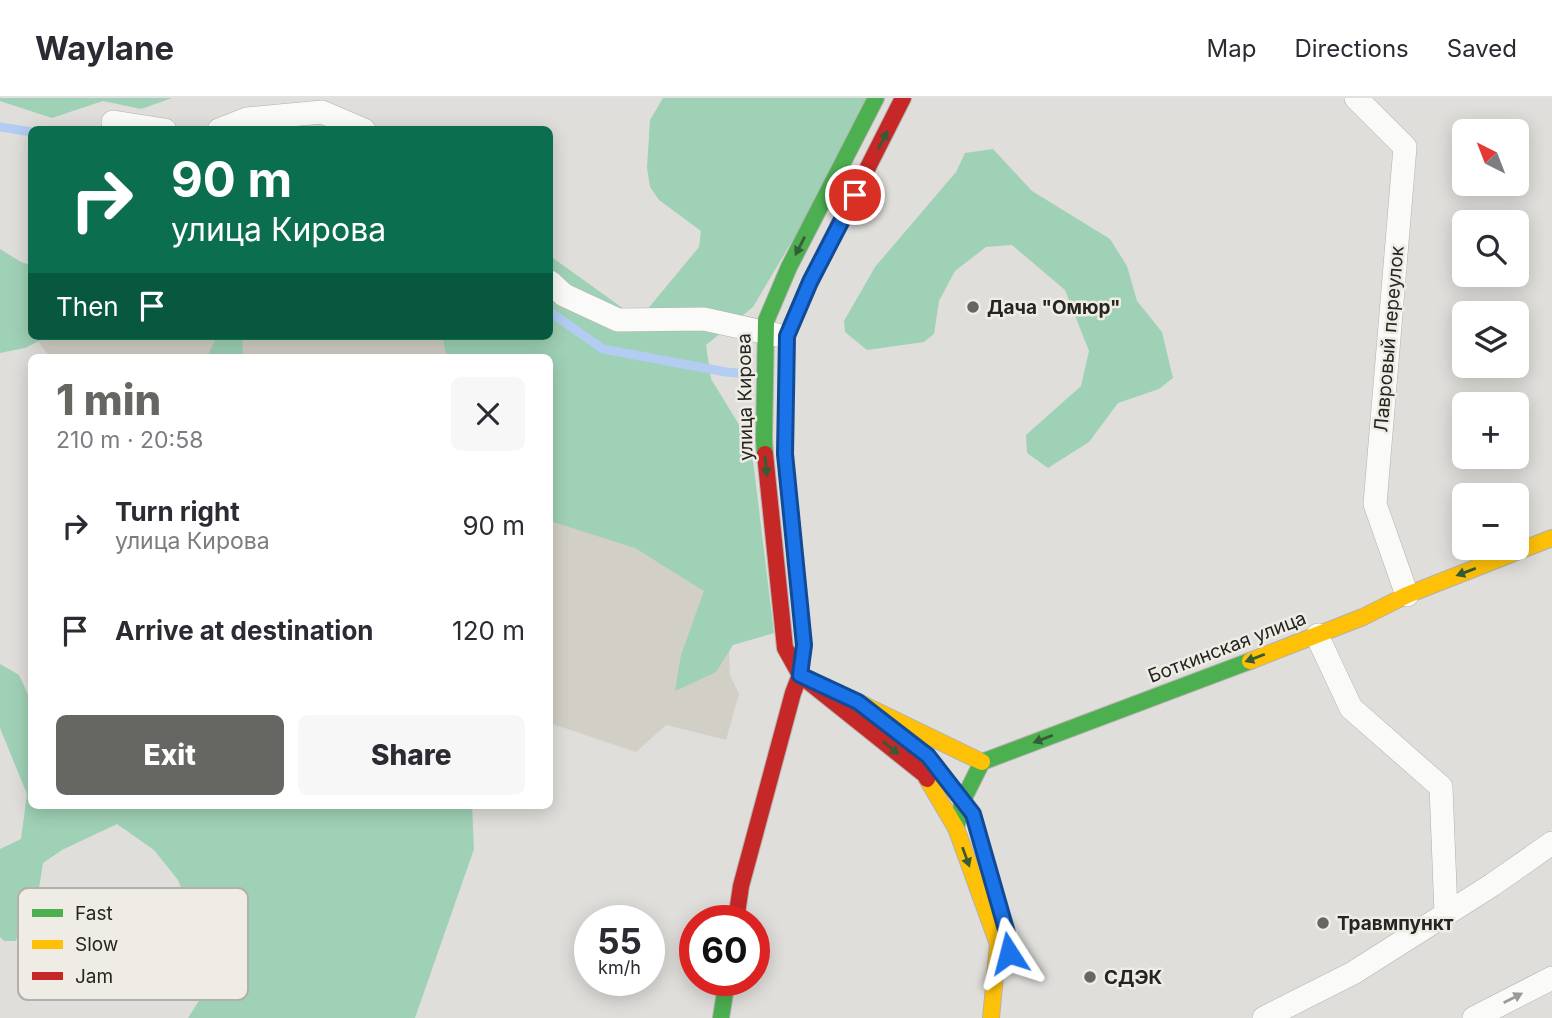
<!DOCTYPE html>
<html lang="en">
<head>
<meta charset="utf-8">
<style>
	:root { --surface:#fff; --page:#f7f7f7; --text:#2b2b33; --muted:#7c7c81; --line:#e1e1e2; --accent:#666662 }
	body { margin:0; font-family:Inter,sans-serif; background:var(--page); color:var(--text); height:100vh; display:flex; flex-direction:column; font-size:26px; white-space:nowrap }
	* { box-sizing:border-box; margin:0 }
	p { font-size:23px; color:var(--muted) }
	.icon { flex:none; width:38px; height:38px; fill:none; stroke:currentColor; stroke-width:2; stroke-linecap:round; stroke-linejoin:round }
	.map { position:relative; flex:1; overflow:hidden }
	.panel { position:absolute; left:28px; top:256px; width:525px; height:455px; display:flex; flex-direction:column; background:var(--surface); border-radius:10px; box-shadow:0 4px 18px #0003 }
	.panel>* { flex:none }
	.hud { position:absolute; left:28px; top:28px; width:525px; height:214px; border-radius:10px; box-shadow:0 4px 18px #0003; background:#0b6e4f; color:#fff; overflow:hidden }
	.needle { width:46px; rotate:318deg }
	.fabs { position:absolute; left:1452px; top:21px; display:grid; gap:14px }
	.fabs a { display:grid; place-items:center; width:77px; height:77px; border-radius:10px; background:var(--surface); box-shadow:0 4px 18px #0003; font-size:35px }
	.speed { position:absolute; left:574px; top:807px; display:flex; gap:14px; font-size:35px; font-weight:700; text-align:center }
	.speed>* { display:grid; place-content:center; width:91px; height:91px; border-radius:50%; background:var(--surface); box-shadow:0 4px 18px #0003; line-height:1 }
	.speed small { font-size:18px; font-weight:400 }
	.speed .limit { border:10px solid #d22; background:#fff; color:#111 }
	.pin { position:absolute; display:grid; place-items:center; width:60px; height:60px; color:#fff; margin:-30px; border:4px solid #fff; border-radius:50%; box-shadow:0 2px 7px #0007 }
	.me { position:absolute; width:77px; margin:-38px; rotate:351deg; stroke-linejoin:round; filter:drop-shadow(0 0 5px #0008) }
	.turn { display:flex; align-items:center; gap:24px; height:147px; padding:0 28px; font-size:32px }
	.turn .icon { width:91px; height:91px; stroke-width:2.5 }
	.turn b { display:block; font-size:49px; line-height:60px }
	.then { display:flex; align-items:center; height:66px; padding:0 28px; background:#0003; gap:14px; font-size:26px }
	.round { display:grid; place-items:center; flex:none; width:74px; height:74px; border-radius:10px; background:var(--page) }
	.summary { display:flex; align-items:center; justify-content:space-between; height:119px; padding:0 28px }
	h1 { font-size:42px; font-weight:800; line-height:52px; color:var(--accent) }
	.primary-button { display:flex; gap:14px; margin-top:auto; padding:14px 28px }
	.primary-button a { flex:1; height:80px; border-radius:10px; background:var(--accent); color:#fff; font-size:28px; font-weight:800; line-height:80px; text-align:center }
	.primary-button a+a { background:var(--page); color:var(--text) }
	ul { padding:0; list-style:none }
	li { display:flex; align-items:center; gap:21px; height:105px; padding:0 28px }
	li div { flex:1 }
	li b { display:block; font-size:26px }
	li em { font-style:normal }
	header { display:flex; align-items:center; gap:42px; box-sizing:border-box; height:98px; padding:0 35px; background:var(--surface); border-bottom:2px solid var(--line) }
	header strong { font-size:33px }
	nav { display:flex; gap:38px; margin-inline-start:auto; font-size:24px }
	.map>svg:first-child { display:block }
	.built { fill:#d2cfc6 }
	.forest { fill:#9fd1b6 }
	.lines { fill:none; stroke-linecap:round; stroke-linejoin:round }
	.stream { stroke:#b2ccf2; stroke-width:9 }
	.street-casing { stroke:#b2b1af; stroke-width:24 }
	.fast-casing { stroke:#b2b1af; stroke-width:18 }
	.slow-casing { stroke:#b2b1af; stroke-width:18 }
	.jam-casing { stroke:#b2b1af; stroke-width:18 }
	.street { stroke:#fafaf9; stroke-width:23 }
	.fast { stroke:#4caf50; stroke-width:16 }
	.slow { stroke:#ffc107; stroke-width:16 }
	.jam { stroke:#c62828; stroke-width:16 }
	.oneway { fill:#355c34 }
	.oneway2 { fill:#9a9a98 }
	.route-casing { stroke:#114b97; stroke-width:18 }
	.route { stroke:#1a73e8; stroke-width:12 }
	.poi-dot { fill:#666662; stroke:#efece5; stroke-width:2.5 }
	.labels { text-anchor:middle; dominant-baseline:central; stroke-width:5; stroke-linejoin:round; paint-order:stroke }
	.poi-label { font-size:19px; font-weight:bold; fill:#252522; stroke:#efece5; text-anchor:start }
	.street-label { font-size:19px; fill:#252522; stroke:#efece5 }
	.key { fill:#efece5; stroke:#b2b0aa; stroke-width:2 }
	.key-label { font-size:19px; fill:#252522 }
</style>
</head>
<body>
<header>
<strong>Waylane</strong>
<nav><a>Map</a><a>Directions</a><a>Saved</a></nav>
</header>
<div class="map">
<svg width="1552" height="920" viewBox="0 0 1552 920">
	<rect width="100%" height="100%" fill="#dfdeda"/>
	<polygon class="built" points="34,238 550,238 727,497 730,577 739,596 726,642 666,627 636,654 550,625 550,259 50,259"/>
	<g class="forest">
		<polygon points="0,0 172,0 141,11 103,3 52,20 0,3"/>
		<polygon points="663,0 877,0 753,209 706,247 711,281 751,346 774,535 733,547 716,574 675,593 681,557 704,493 635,450 550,423 550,259 447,259 442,238 550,238 550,158 624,211 646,213 699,149 701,133 659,102 650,89 647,70 650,22"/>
		<polygon points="993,51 1032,93 1110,141 1127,168 1137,203 1162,234 1173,280 1159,291 1118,305 1089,344 1048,370 1027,355 1026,337 1081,288 1089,253 1065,192 1012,147 986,149 955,173 939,203 934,236 924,244 867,252 845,234 844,223 875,169 956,74 965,55"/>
		<polygon points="0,151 21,164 31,167 32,238 49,238 25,250 0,255"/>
		<polygon points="217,238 242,238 243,259 207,259"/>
		<polygon points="0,566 19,577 31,603 32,707 472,707 474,751 415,920 188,920 226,860 199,834 178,782 154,752 117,726 62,752 43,765 34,822 15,843 4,843 0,839 0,751 21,741 27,696 0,630"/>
	</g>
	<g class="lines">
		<g class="stream">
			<polyline points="0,29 32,34"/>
			<polyline points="550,214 603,251 726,274 750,276"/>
		</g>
		<defs>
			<g id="street">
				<polyline points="1356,0 1405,49 1375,406 1407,497"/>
				<polyline points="113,24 165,32"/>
				<polyline points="219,32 247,21 322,14 364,32"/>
				<polyline points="550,184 564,197 618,222 704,221 777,237"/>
				<polyline points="1318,537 1320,544 1351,610 1441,689 1446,815"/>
				<polyline points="1264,920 1353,875 1492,787 1552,745"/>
				<polyline points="1474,920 1552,880"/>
			</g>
			<g id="fast">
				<polyline points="765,356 764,342 766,223 789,169 876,0"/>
				<polyline points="956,730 963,702 982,664 1250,563"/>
				<polyline points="721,920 727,882"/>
			</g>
			<g id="slow">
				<polyline points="1250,563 1363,519 1407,497 1552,440"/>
				<polyline points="858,604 982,664"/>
				<polyline points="927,681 956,730 998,846 991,920"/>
			</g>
			<g id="jam">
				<polyline points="791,228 810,184 903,0"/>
				<polyline points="765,356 785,550 800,577 925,677 927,681"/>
				<polyline points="736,822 741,788 793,595 800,577"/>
			</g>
		</defs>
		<use href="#street" class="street-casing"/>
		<use href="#fast" class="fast-casing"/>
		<use href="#slow" class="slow-casing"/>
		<use href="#jam" class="jam-casing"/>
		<use href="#street" class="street"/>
		<use href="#fast" class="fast"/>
		<use href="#slow" class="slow"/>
		<use href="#jam" class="jam"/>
	</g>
	<defs><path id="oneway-solid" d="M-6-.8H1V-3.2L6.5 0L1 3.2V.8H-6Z" transform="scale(1.75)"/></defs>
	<g class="oneway">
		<use href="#oneway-solid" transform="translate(883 42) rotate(-63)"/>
		<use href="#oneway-solid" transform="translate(800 148) rotate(117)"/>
		<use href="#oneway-solid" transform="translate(766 368) rotate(84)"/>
		<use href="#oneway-solid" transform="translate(1466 474) rotate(159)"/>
		<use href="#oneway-solid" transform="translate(1255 560) rotate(159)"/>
		<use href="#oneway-solid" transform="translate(1043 641) rotate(159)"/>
		<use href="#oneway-solid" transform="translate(891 650) rotate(39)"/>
		<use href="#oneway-solid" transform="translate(966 759) rotate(70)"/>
	</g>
	<use class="oneway2" href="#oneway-solid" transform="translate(1513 900) rotate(-27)"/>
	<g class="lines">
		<defs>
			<polyline id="route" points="855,97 810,184 787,238 785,356 804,547 800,577 858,604 928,658 973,716 1007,835 1009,855"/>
		</defs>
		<use href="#route" class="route-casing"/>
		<use href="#route" class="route"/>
	</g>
	<g class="poi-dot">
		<circle cx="973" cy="209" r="7"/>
		<circle cx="1323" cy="825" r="7"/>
		<circle cx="1090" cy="879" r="7"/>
	</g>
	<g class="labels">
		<g class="poi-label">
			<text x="987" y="209">Дача "Омюр"</text>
			<text x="1337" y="825">Травмпункт</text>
			<text x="1104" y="879">СДЭК</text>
		</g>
		<g class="street-label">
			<text transform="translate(1389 241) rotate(-85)">Лавровый переулок</text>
			<text transform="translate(745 299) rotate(-91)">улица Кирова</text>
			<text transform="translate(1227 549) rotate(-21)">Боткинская улица</text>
		</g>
	</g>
	<rect x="18" y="790" width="230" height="112" rx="10" class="key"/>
	<rect x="32" y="811" width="31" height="8" fill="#4caf50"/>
	<rect x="32" y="842" width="31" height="9" fill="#ffc107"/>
	<rect x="32" y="874" width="31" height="8" fill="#c62828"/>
	<g class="key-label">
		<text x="75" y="822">Fast</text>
		<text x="75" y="853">Slow</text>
		<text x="75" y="885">Jam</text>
	</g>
</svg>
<div class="fabs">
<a><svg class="needle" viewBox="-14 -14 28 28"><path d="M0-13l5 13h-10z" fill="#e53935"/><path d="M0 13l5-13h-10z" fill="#7c7c81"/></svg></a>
<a><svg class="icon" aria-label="search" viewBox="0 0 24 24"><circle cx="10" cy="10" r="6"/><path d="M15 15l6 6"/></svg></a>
<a><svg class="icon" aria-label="layers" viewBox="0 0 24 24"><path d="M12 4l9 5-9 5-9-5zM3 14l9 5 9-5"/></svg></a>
<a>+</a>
<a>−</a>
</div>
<div class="speed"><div>55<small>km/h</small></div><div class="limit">60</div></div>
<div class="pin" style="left:855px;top:97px;background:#d93025"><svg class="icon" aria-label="arrive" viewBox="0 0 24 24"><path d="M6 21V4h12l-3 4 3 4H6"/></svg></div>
<svg class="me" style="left:1009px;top:855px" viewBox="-20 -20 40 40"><path d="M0-17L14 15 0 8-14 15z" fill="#1a73e8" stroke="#fff" stroke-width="4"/></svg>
<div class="hud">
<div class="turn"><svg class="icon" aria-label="right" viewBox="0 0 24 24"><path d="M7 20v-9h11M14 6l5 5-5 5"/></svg><div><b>90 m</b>улица Кирова</div></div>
<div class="then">Then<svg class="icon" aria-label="arrive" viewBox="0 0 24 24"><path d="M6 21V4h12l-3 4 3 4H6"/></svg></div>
</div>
<section class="panel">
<div class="summary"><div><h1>1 min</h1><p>210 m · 20:58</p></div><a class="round"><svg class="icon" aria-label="close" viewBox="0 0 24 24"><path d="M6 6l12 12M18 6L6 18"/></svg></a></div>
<ul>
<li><svg class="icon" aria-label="right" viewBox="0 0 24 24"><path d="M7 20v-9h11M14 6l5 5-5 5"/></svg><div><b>Turn right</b><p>улица Кирова</p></div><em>90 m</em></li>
<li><svg class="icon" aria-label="arrive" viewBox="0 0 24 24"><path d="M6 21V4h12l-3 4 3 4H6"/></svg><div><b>Arrive at destination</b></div><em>120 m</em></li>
</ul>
<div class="primary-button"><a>Exit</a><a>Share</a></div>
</section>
</div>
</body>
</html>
